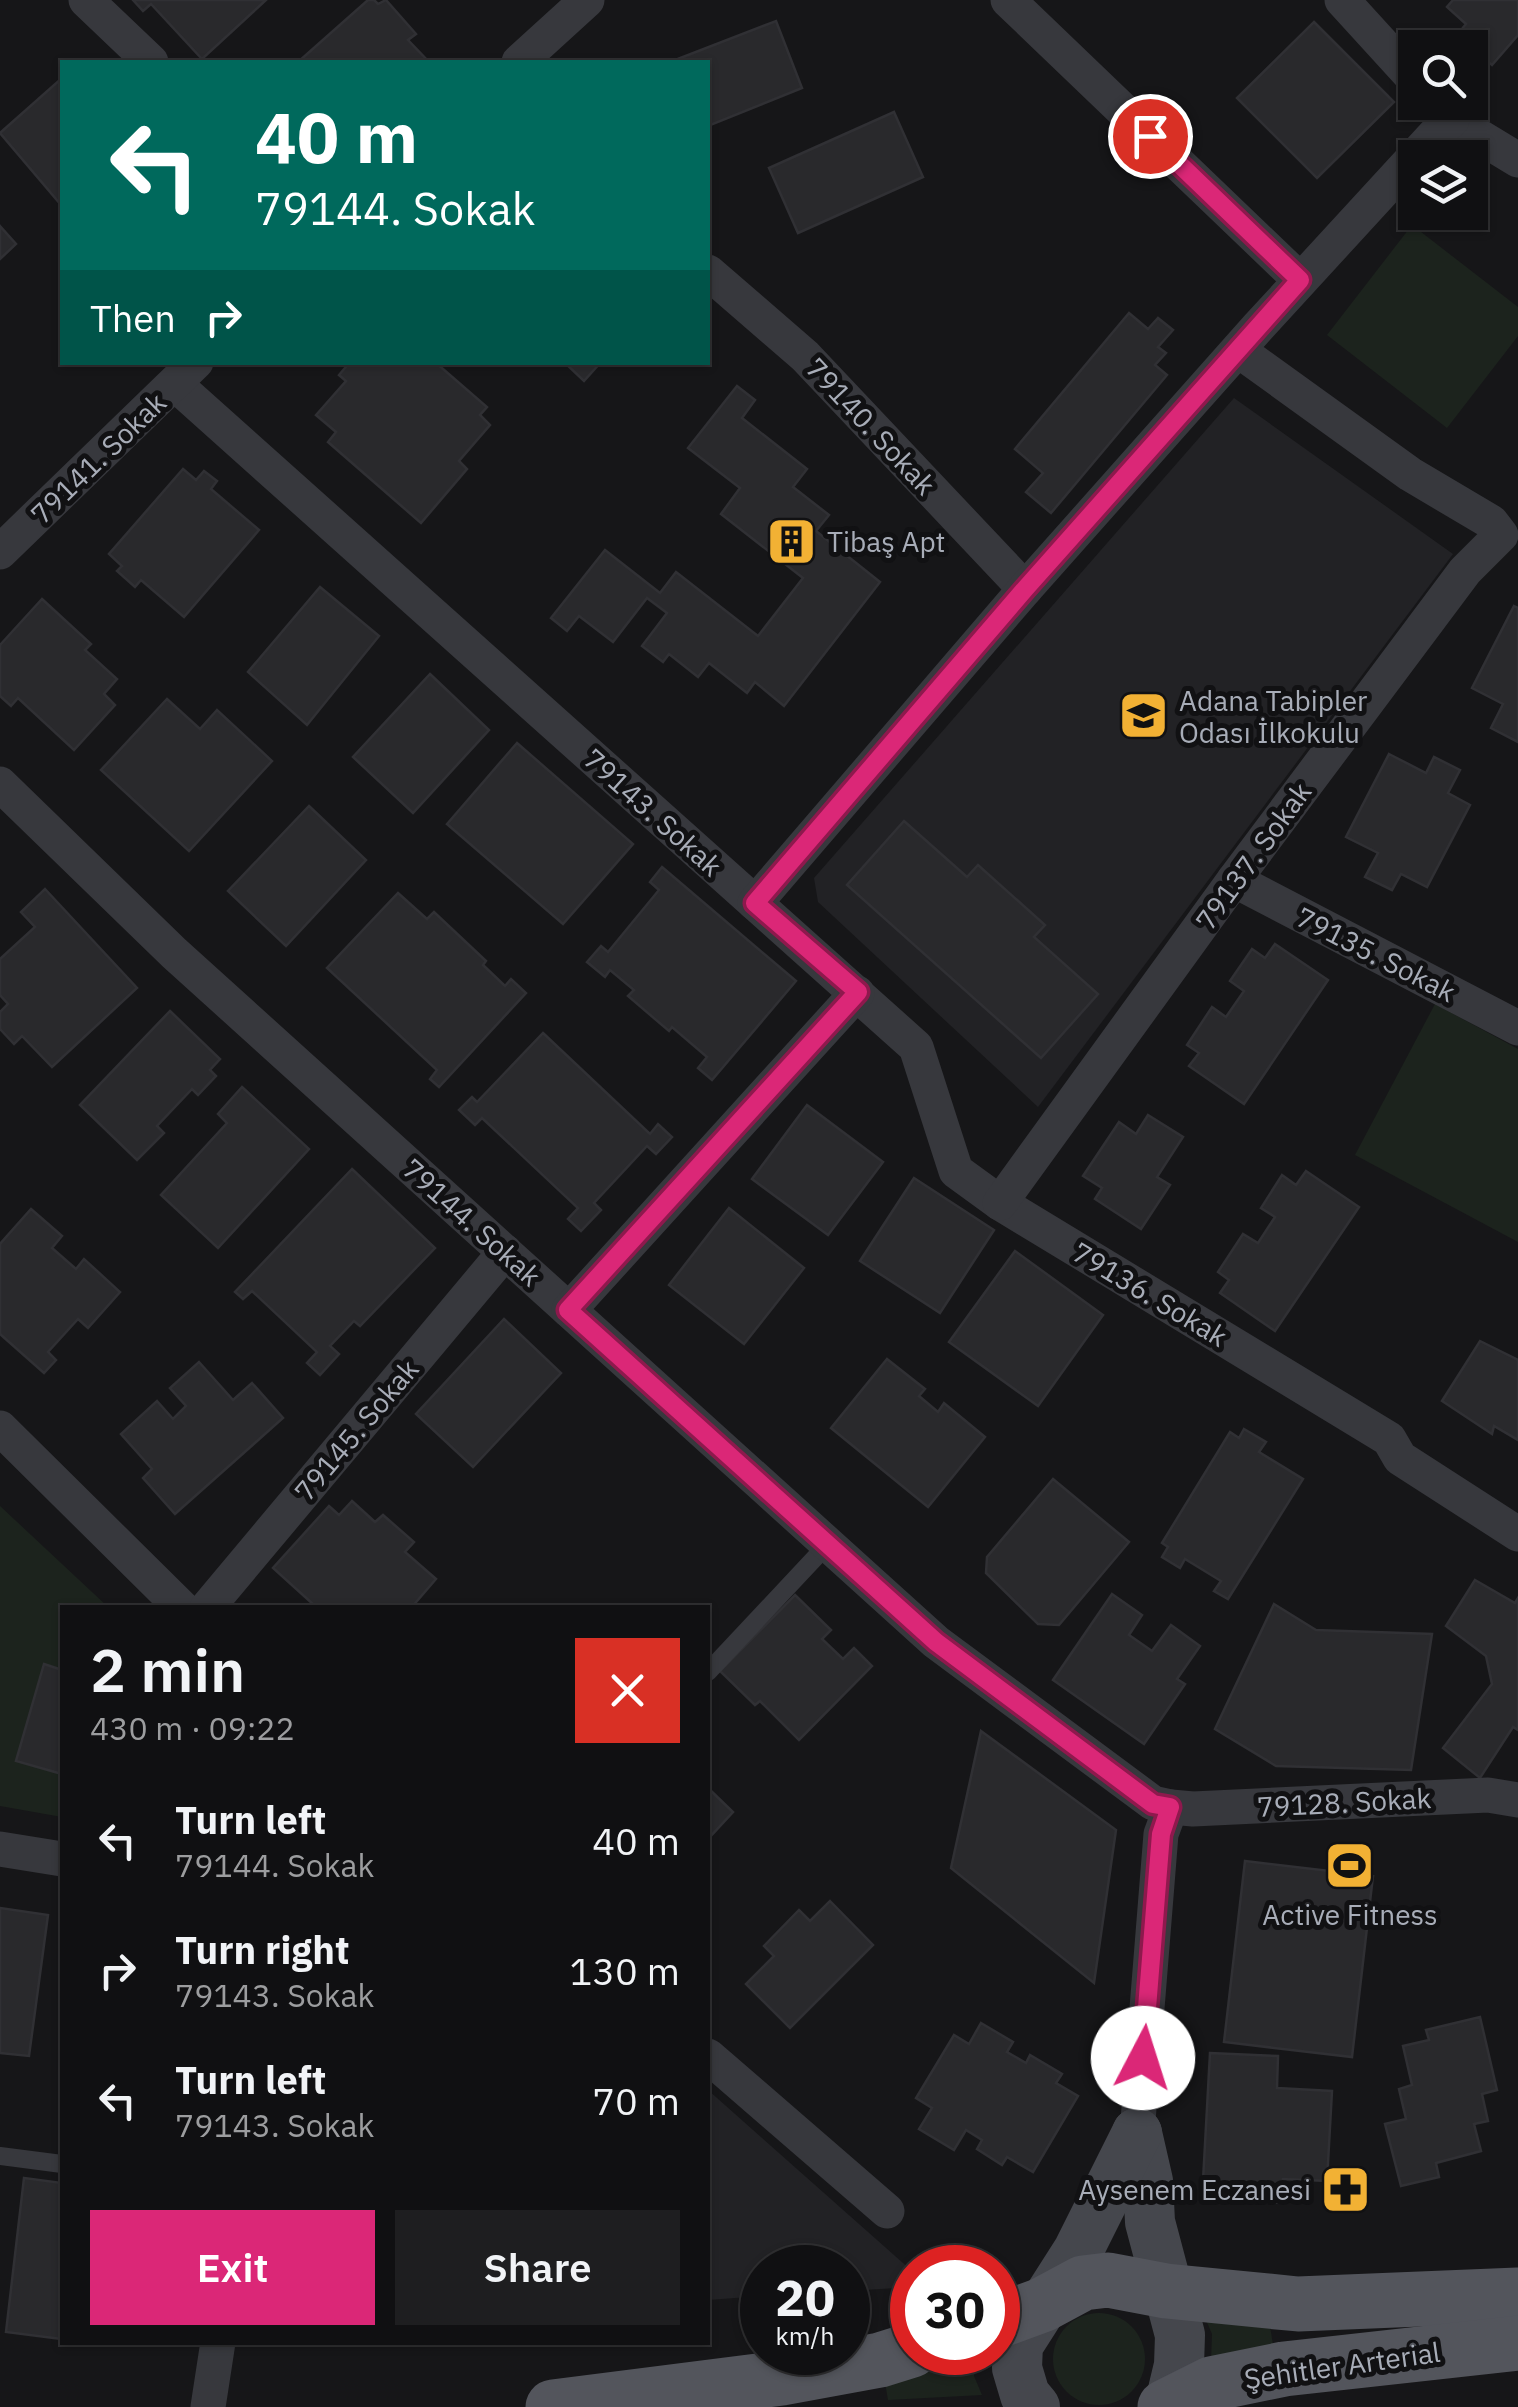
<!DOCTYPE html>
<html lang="en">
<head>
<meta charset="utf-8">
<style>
	:root { --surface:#101012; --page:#1e1e20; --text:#f1f3f6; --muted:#9c9d9f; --line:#303032; --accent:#db2777 }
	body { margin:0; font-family:"IBM Plex Sans",sans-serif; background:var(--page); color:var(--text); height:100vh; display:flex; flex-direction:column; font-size:38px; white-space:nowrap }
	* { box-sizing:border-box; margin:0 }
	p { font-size:32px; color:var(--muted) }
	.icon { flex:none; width:55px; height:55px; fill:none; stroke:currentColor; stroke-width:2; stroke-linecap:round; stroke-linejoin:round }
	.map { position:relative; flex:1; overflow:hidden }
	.sheet { position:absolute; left:60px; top:1605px; width:650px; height:740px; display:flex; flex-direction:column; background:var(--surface); border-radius:0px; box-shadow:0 2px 8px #0004,0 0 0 2px var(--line) }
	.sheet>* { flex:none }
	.top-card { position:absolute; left:60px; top:60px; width:650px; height:305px; border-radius:0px; box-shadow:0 2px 8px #0004,0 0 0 2px var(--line); background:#00695c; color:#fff; overflow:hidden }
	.fabs { position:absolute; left:1398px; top:30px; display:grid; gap:20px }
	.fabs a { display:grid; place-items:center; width:90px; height:90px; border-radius:0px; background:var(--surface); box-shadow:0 2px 8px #0004,0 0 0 2px var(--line); font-size:50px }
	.speed { position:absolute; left:740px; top:2245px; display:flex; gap:20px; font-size:50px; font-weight:700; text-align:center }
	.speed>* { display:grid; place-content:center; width:130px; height:130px; border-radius:50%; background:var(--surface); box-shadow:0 2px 8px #0004,0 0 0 2px var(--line); line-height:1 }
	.speed small { font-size:25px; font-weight:400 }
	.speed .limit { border:15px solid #d22; background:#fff; color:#111 }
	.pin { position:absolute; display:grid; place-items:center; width:85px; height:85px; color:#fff; margin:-42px; border:5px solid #fff; border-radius:50%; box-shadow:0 2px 10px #0007 }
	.me { position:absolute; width:110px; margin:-55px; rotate:5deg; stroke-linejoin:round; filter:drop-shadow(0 0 8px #0008) }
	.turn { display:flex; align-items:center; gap:35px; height:210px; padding:0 30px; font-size:45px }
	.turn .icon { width:130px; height:130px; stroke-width:2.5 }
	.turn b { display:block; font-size:70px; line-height:85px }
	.then { display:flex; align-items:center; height:95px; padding:0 30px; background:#0003; gap:20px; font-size:38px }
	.round { display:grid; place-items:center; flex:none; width:105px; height:105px; border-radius:0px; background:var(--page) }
	.head { display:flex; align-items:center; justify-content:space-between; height:170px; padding:0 30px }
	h1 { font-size:60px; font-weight:600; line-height:75px }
	.button { display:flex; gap:20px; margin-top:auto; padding:20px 30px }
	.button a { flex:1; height:115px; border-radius:0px; background:var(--accent); color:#fff; font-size:40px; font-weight:600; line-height:115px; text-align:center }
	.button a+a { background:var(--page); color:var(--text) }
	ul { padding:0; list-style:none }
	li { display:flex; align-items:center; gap:30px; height:130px; padding:0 30px }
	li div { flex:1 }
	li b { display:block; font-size:38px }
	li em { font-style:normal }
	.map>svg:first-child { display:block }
	.built { fill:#222225 }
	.green { fill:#1c231d }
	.building { fill:#29292c; stroke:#303034; stroke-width:2.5 }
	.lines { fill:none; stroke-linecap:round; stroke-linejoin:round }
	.lane { stroke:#37383d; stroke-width:18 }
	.street { stroke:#37383d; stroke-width:35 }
	.secondary { stroke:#45474d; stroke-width:50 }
	.primary { stroke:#53555c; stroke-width:55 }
	.route-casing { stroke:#8e194d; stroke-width:25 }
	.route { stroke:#db2777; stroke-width:18 }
	.labels { text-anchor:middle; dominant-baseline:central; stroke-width:10; stroke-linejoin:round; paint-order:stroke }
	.street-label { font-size:28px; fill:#a8adb8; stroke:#111113 }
	.poi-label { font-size:28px; fill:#a8adb8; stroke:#111113; text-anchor:start }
</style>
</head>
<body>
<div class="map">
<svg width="1518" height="2407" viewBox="0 0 1518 2407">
	<rect width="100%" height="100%" fill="#161618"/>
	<g class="built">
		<polygon points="1234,398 1453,554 1038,1107 818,902 814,878"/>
		<polygon points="708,2090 912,2271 912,2287 848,2291 848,2268 762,2268 762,2296 708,2300"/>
	</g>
	<g class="green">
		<polygon points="1412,225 1518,307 1518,336 1447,428 1327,335"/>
		<polygon points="1435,1004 1518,1049 1518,1242 1355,1155"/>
		<polygon points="0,1506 108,1607 62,1608 62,1817 0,1806"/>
		<circle cx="1099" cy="2359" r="46"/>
		<polygon points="1206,2320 1270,2326 1274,2351 1211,2361 1212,2334"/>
		<polygon points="976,2358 974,2376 982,2395 888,2400 884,2377"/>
	</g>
	<g class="building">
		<polygon points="133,0 266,0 202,59 151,4 143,11"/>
		<polygon points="368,0 374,0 378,4 386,0 416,34 408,40 429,62 298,62"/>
		<polygon points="1453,0 1518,0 1518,35 1492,65 1457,35 1466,24 1447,7"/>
		<polygon points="776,21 802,88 708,126 708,62 670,62"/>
		<polygon points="1314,22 1394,102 1317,178 1237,98"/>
		<polygon points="62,78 62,206 0,133"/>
		<polygon points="894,112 923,177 798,233 769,168"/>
		<polygon points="0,226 16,244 0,259"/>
		<polygon points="1129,313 1148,329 1158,318 1173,330 1158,347 1166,353 1155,365 1167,375 1051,513 1026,492 1043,473 1015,449"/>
		<polygon points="350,362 435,362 487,407 480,415 490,425 459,461 467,469 421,523 328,442 336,432 316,415 346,381 339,375"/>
		<polygon points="564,362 601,362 584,381"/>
		<polygon points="737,386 755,400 742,418 807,469 793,487 829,515 816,531 880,582 784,706 755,682 747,693 709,663 698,677 669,654 663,662 642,646 667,613 647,598 613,642 579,616 567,631 551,618 605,550 660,593 676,572 758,636 803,578 721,514 740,488 688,448"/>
		<polygon points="183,469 196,480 204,471 217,481 211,489 259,530 184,617 141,580 135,587 117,571 122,566 109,554"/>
		<polygon points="320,587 379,636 307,725 248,672"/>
		<polygon points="42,599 91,644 85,650 117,679 104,694 115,705 74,750 18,698 11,706 0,696 0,645"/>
		<polygon points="1514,606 1518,608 1518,742 1491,728 1503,704 1472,688"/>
		<polygon points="430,674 489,730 413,813 353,757"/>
		<polygon points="167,699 200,729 217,710 272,761 189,851 101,770"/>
		<polygon points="517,743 633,844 563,924 447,824"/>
		<polygon points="1389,754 1426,773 1434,757 1460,770 1448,793 1470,805 1427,887 1401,874 1392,890 1365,877 1378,853 1346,837"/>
		<polygon points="309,806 366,860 286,946 228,891"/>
		<polygon points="904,821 967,877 978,865 1045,925 1034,937 1098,994 1041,1058 847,885"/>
		<polygon points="662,867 796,981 712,1080 698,1068 707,1057 672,1027 669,1031 628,996 634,990 610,970 605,977 587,962 601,946 608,952 659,890 650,882"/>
		<polygon points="45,889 137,988 52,1067 22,1036 14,1044 0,1029 0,1012 8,1004 0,995 0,959 35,927 21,912"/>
		<polygon points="398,893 427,919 434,912 486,961 483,965 505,986 511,979 526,993 439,1087 430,1079 437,1070 327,968"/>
		<polygon points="1275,944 1328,980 1244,1104 1189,1066 1199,1053 1187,1045 1212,1007 1226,1017 1244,991 1230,981 1252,949 1265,958"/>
		<polygon points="170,1011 220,1059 210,1070 216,1076 198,1095 192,1089 157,1126 164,1133 137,1160 80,1105"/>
		<polygon points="543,1033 650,1134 658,1124 672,1137 656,1154 647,1146 594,1203 601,1210 581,1231 568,1219 578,1208 482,1118 475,1125 459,1110 472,1097 477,1102"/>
		<polygon points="242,1087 309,1149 218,1248 161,1195 227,1123 218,1114"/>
		<polygon points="807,1105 883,1162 828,1235 752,1179"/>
		<polygon points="1148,1115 1183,1137 1157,1177 1170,1185 1141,1229 1095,1199 1102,1188 1083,1176 1119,1122 1136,1134"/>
		<polygon points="352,1169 435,1248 360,1326 354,1321 330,1346 339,1354 320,1375 307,1363 317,1352 252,1291 243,1299 235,1292"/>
		<polygon points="1306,1171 1359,1207 1275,1331 1220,1293 1229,1280 1218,1272 1243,1234 1258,1243 1275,1217 1261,1208 1282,1175 1296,1185"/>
		<polygon points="914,1178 994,1230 940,1313 860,1261"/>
		<polygon points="729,1208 804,1268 744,1344 669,1285"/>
		<polygon points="31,1209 62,1236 52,1248 76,1269 84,1259 120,1292 88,1328 78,1319 48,1352 56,1360 44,1373 0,1334 0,1244"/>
		<polygon points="1015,1251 1103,1315 1038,1406 949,1342"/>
		<polygon points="504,1319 561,1373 473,1467 416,1414"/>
		<polygon points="1480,1341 1518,1360 1518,1440 1494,1426 1492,1434 1442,1401"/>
		<polygon points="887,1359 925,1389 919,1396 938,1412 944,1403 985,1437 928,1507 831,1428"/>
		<polygon points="199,1362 233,1400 252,1383 283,1418 175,1514 143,1478 152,1469 121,1434 157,1401 173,1419 186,1406 170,1388"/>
		<polygon points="1244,1429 1266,1442 1259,1452 1303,1479 1228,1599 1214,1591 1221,1581 1185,1559 1180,1568 1162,1557 1168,1547 1162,1543 1230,1432 1239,1438"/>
		<polygon points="1053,1479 1129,1542 1059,1625 1038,1624 986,1573 987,1557"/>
		<polygon points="352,1501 375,1522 383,1515 414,1542 405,1552 436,1579 411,1608 312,1608 314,1605 273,1568 329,1506 339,1515"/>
		<polygon points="1475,1580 1515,1603 1518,1598 1518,1730 1513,1727 1480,1778 1443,1748 1492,1684 1486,1656 1446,1626"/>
		<polygon points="1112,1594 1142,1615 1129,1635 1152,1651 1171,1625 1200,1646 1177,1679 1185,1684 1144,1744 1053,1680"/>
		<polygon points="795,1595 831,1630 822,1639 843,1659 854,1648 872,1666 799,1740 760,1701 755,1705 720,1671"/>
		<polygon points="1274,1604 1316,1630 1432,1634 1411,1770 1276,1766 1215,1729"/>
		<polygon points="44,1664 62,1670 62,1774 16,1761"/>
		<polygon points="981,1731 1116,1830 1094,1983 951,1868"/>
		<polygon points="708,1788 733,1812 708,1839"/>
		<polygon points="1245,1861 1373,1876 1352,2057 1224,2042"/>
		<polygon points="830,1901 873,1945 790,2028 746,1984 774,1956 764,1946 799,1910 810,1921"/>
		<polygon points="0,1908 48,1915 29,2056 0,2053"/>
		<polygon points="1480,2017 1497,2090 1482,2094 1488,2121 1474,2124 1481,2151 1436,2163 1439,2177 1401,2186 1385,2124 1406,2119 1399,2089 1412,2085 1403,2046 1429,2040 1426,2030"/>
		<polygon points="981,2023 1013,2042 1007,2052 1026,2063 1030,2055 1062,2074 1056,2083 1078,2096 1033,2172 1007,2157 1002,2165 977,2149 982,2140 966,2130 954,2150 919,2129 932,2108 916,2098 954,2035 969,2044"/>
		<polygon points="1210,2053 1278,2056 1277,2088 1332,2091 1327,2181 1283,2179 1282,2203 1202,2199"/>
		<polygon points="24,2178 62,2183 62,2339 6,2332"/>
	</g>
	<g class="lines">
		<g class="lane">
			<polyline points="708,1672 827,1545"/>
			<polyline points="0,2156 62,2164"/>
		</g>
		<g class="street">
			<polyline points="86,0 151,62"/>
			<polyline points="1008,0 1300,280"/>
			<polyline points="1342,0 1415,80"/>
			<polyline points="519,62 587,0"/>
			<polyline points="1436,103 1452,120 1518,160"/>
			<polyline points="708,272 805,356 1025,589"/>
			<polyline points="175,384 916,1047 956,1171 1000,1203 1389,1439 1400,1458 1518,1534"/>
			<polyline points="0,552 196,362"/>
			<polyline points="0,784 174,953 936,1642 1153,1803 1171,1807 1161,1834 1137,2133"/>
			<polyline points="1234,880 1518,1028"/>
			<polyline points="755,903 1025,589 1258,327 1438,131 1452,120"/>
			<polyline points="1000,1203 1234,880 1465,571 1501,535 1491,522 1410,474 1238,350"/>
			<polyline points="569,1310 857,993"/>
			<polyline points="0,1428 182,1608"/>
			<polyline points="207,1608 505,1252"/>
			<polyline points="1171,1807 1193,1809 1488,1795 1518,1800"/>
			<polyline points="0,1849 62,1859"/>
			<polyline points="708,2056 887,2211"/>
			<polyline points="208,2407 218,2342"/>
		</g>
		<g class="secondary">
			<polyline points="1137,2133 1148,2181 1150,2222 1180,2335 1179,2365 1169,2407"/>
			<polyline points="1035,2407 1025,2395 1017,2368 1018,2345 1078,2251 1137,2133"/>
		</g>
		<g class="primary">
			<polyline points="998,2321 1042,2305 1083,2283 1108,2280 1166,2291 1298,2304 1518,2295"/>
			<polyline points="553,2407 782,2378 880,2360 912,2350"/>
			<polyline points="1165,2407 1211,2384 1284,2369 1518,2343"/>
		</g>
	</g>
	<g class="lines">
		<defs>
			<polyline id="route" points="1143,2058 1161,1834 1170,1807 1153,1804 936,1642 568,1310 858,992 755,903 1025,589 1300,280 1150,136"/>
		</defs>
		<use href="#route" class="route-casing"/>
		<use href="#route" class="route"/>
	</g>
	<defs>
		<symbol id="building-square" viewBox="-11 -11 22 22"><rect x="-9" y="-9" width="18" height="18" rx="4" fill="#f2b134" stroke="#111113"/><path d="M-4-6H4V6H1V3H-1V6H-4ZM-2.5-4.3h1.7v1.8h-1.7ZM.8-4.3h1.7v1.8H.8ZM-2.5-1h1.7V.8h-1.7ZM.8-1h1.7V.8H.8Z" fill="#111"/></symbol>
		<symbol id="school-square" viewBox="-11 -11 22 22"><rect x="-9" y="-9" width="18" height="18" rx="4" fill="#f2b134" stroke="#111113"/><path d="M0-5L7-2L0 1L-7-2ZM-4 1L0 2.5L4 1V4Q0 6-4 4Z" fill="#111"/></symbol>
		<symbol id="stadium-square" viewBox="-11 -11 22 22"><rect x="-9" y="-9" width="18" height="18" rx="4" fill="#f2b134" stroke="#111113"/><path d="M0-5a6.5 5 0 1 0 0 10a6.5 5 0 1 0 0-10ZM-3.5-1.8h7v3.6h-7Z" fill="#111"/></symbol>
		<symbol id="pharmacy-square" viewBox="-11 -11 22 22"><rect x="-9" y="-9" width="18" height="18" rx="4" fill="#f2b134" stroke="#111113"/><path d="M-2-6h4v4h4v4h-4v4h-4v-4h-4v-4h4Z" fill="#111"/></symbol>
	</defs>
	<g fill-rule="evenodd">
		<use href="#building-square" x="764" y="514" width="55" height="55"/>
		<use href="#school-square" x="1116" y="688" width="55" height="55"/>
		<use href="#stadium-square" x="1322" y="1838" width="55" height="55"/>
		<use href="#pharmacy-square" x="1318" y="2162" width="55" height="55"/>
	</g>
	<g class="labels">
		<g class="street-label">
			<text transform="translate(871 426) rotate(47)">79140. Sokak</text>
			<text transform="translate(98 458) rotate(-44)">79141. Sokak</text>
			<text transform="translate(653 812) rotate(42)">79143. Sokak</text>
			<text transform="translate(1253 856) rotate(-54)">79137. Sokak</text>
			<text transform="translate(1376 954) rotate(27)">79135. Sokak</text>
			<text transform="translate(472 1222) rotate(42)">79144. Sokak</text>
			<text transform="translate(1150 1294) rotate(31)">79136. Sokak</text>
			<text transform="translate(356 1430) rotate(-50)">79145. Sokak</text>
			<text transform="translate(1344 1802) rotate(-3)">79128. Sokak</text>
			<text transform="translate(1342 2365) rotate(-8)">Şehitler Arterial</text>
		</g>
		<g class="poi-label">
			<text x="827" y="541">Tibaş Apt</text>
			<text x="1179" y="700">Adana Tabipler<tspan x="1179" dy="32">Odası İlkokulu</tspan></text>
			<text x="1350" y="1914" text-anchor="middle">Active Fitness</text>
			<text x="1311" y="2189" text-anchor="end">Aysenem Eczanesi</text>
		</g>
	</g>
</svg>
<div class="fabs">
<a><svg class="icon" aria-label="search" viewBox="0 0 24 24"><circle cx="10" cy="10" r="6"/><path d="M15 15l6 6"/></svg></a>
<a><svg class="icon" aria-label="layers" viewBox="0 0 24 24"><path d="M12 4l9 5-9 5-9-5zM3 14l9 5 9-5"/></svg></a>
</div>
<div class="speed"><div>20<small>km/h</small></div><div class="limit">30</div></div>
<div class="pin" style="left:1150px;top:136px;background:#d93025"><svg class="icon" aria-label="arrive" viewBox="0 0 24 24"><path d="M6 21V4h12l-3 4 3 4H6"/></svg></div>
<svg class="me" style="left:1143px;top:2058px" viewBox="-20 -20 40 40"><circle r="19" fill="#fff"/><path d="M0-13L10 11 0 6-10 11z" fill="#db2777"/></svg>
<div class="top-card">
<div class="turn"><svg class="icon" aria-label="left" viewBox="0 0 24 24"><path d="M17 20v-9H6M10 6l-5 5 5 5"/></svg><div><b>40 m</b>79144. Sokak</div></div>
<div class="then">Then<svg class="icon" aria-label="right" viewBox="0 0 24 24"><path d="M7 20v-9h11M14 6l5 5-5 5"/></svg></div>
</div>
<section class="sheet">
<div class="head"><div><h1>2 min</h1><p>430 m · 09:22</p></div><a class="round" style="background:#d93025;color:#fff"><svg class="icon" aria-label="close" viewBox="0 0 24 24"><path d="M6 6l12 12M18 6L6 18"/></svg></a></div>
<ul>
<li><svg class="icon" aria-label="left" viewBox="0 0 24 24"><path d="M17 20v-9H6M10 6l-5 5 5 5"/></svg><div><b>Turn left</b><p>79144. Sokak</p></div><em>40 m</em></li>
<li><svg class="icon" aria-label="right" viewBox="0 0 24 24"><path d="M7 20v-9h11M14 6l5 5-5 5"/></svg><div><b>Turn right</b><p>79143. Sokak</p></div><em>130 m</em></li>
<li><svg class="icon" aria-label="left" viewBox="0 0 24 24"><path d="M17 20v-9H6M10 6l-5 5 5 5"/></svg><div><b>Turn left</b><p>79143. Sokak</p></div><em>70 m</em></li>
</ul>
<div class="button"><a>Exit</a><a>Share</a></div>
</section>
</div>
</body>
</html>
